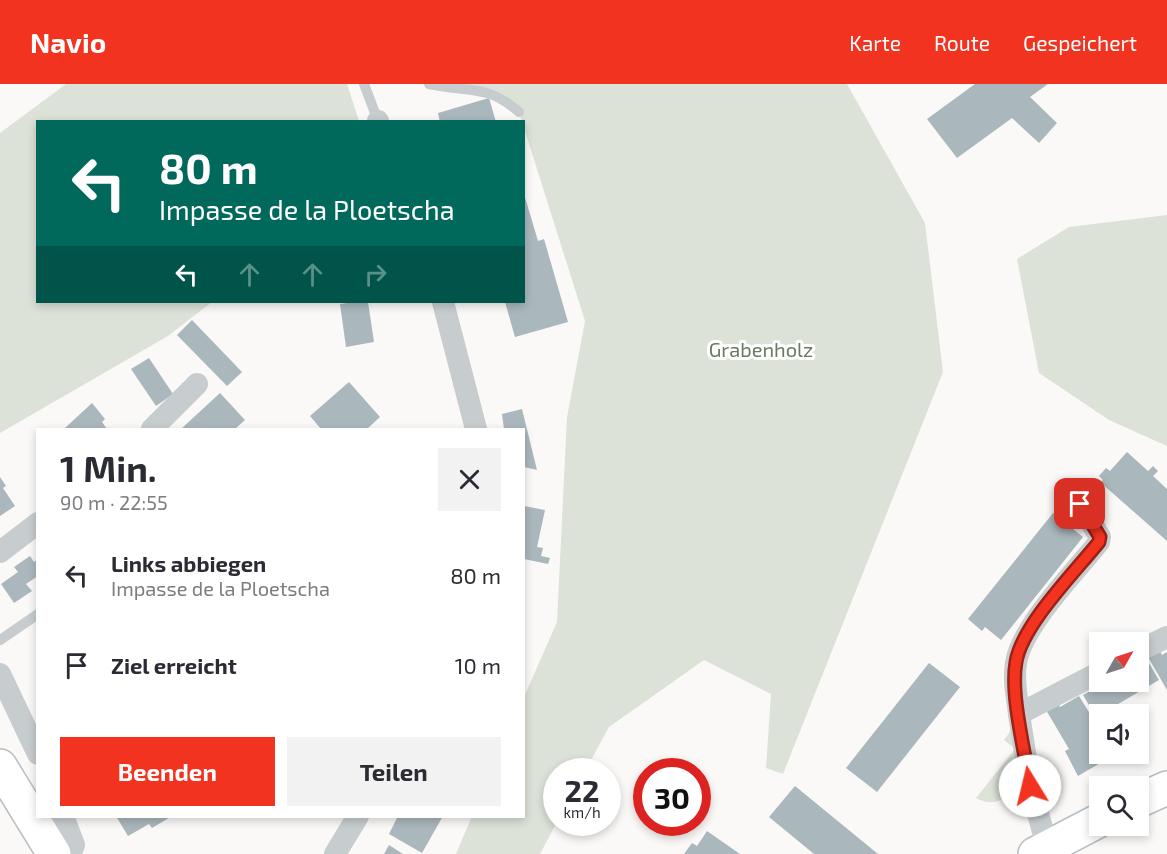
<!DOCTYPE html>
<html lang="de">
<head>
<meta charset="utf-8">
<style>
	:root { --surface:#fff; --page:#f2f2f3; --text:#2b2b33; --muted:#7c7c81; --accent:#f2331f }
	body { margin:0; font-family:"Exo 2",sans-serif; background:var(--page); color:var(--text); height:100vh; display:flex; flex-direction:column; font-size:22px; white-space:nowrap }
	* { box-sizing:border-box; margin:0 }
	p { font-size:20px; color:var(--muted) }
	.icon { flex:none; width:33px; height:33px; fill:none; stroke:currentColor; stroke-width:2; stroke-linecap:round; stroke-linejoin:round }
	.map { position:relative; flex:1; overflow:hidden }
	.panel { position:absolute; left:36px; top:344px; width:489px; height:390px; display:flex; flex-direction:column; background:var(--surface); border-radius:0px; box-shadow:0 3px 9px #0003 }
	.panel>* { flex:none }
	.guide { position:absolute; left:36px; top:36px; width:489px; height:183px; border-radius:0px; box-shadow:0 3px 9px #0003; background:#00695c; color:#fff; overflow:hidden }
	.needle { width:39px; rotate:51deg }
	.tools { position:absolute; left:1089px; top:548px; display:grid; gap:12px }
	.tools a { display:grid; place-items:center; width:60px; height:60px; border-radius:0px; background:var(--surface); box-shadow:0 3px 9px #0003; font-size:30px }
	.speed { position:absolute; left:543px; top:674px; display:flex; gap:12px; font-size:30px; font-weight:700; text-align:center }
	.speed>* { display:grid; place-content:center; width:78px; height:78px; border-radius:50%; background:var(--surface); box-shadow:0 3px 9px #0003; line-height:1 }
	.speed small { font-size:15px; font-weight:400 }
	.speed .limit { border:9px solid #d22; background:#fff; color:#111 }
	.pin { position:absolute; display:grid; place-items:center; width:51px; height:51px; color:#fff; margin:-26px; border-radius:12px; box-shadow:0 3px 9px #0006 }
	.me { position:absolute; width:66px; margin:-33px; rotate:351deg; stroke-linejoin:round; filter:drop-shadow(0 0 4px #0008) }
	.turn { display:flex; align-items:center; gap:21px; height:126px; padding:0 24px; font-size:27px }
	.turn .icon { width:78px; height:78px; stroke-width:2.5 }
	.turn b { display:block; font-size:42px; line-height:51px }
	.lanes { display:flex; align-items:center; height:57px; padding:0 24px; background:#0003; justify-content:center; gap:30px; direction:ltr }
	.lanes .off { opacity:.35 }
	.round { display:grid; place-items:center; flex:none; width:63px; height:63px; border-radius:0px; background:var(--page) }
	.overview { display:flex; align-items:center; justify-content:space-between; height:102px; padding:0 24px }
	h1 { font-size:36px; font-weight:700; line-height:45px }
	.button { display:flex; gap:12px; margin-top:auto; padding:12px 24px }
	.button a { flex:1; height:69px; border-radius:0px; background:var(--accent); color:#fff; font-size:24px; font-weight:700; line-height:69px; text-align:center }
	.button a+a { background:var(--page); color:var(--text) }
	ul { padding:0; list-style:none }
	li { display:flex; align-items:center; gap:18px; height:90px; padding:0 24px }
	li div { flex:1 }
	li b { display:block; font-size:22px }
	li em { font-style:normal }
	header { display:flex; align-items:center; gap:36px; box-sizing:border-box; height:84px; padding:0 30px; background:var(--accent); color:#fff }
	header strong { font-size:28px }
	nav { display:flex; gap:33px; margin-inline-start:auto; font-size:21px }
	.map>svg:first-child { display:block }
	.green { fill:#dce2d8 }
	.building { fill:#aab7bc }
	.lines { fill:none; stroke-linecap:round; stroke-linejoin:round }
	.primary-casing { stroke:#b7bec1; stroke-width:36 }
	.service { stroke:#c7cccf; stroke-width:10 }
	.minor { stroke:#c7cccf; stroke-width:22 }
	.primary { stroke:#fff; stroke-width:33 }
	.route-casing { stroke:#9d2114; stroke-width:15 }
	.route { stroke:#f2331f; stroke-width:10 }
	.labels { text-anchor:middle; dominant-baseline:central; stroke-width:6; stroke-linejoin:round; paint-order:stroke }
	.park-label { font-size:20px; fill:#6a7b62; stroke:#fff }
</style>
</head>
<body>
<header>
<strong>Navio</strong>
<nav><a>Karte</a><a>Route</a><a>Gespeichert</a></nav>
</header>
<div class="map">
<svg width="1167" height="770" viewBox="0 0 1167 770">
	<rect width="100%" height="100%" fill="#faf9f7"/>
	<g class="green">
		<polygon points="66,0 347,0 359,37 38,38 38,218 212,218 168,252 0,349 0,49"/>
		<path d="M429,0H847L925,139L943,288L783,690L766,684L771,610L704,576L609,643L585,687H556L557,738L540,770H456L472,732H524V613L557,538L567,333L585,237L519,28C493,0 469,1 429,0Z"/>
		<polygon points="1167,131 1167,362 1109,336 1039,289 1017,175 1069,143"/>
		<path d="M1012,645L1021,692C1010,711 999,726 976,714L1015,665L1004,656Z"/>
	</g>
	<g class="building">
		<polygon points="975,0 1048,0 1030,13 1057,39 1039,59 1012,34 957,74 927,35"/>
		<polygon points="489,14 496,38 440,38 438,29"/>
		<polygon points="524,110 538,157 544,155 568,238 515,253 505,218 524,218"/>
		<polygon points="355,218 368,218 374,258 346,263 340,220"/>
		<polygon points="192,236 242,288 227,302 177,251"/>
		<polygon points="149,274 173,310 156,322 131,285"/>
		<polygon points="349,298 380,333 367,345 321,345 310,332"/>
		<polygon points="220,309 245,336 235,345 181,345"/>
		<polygon points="92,319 105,335 102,338 107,345 64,345"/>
		<polygon points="522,325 537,386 524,383 524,345 504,345 502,330"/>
		<polygon points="1127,368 1148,387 1153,382 1158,387 1153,392 1167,405 1167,457 1100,398 1103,396 1099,392 1106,384 1110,387"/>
		<polygon points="0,393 6,402 3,404 15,422 0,432"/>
		<polygon points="524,422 545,426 537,463 543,464 541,472 550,474 548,480 524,475"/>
		<polygon points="1053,429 1083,453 1001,556 985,543 982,547 968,535"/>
		<polygon points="30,472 34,478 38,475 38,492 26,500 32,507 14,519 1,500 18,488 14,483"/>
		<polygon points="1160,567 1162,571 1167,568 1167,606 1148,573"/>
		<polygon points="1146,574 1159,596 1096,633 1083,611 1107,597 1138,597 1138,579"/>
		<polygon points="929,579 960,603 877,708 846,684"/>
		<polygon points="1079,612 1100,646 1100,669 1114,671 1078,692 1065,667 1069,665 1046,626 1058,619 1060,623"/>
		<polygon points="795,702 878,770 814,770 769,733"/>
		<polygon points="116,732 172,732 152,744 149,740 128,752"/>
		<polygon points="398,732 443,732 422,769 389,750"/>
		<polygon points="707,747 740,770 684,770 692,759 697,762"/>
		<polygon points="389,761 403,770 384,770"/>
	</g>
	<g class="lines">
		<defs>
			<g id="primary">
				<polyline points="0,682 54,770"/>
				<polyline points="1138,717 1167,704"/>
				<polyline points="1035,770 1100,736"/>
			</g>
		</defs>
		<use href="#primary" class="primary-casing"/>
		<g class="service">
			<polyline points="364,0 378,37"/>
			<path d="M429,0C471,9 487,0 519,28"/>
			<polyline points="0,556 38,530"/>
		</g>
		<g class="minor">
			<polyline points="378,37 378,38"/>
			<polyline points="443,218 476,345"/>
			<polyline points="152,345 197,300"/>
			<polyline points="0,468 38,439"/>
			<polyline points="1138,567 1167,553"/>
			<polyline points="0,590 38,670"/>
			<path d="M1019,630C1017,613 1013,596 1016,579C1021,543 1076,487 1099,458L1100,453L1080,420"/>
			<polyline points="63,732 74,761 70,770"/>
			<polyline points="1047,762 1030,701 1019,630 1100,588"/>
			<polyline points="335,770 358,732"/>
		</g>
		<use href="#primary" class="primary"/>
	</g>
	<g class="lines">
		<defs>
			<path id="route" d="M1030,702C1025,667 1010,611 1016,578C1022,541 1075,488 1099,458L1100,453L1080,420"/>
		</defs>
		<use href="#route" class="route-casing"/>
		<use href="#route" class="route"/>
	</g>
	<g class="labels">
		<g class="park-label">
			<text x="761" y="265">Grabenholz</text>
		</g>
	</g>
</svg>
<div class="tools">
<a><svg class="needle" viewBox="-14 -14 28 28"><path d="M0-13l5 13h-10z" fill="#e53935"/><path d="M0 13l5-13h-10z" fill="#7c7c81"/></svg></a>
<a><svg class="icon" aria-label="sound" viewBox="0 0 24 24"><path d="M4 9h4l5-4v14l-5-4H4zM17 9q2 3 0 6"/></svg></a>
<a><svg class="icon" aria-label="search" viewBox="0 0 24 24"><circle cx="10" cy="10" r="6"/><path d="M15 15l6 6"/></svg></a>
</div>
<div class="speed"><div>22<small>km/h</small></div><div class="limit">30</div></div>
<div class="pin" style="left:1080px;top:420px;background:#d93025"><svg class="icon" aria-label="arrive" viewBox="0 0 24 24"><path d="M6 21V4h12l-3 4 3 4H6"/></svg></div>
<svg class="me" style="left:1030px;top:702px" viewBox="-20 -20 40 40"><circle r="19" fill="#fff"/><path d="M0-13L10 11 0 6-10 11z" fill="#f2331f"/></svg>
<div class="guide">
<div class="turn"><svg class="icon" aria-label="left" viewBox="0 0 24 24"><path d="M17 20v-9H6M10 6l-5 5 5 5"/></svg><div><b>80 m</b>Impasse de la Ploetscha</div></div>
<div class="lanes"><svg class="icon" aria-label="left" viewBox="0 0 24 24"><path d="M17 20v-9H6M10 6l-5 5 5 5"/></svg><svg class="icon off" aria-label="ahead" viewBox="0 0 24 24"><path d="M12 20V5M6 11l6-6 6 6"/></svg><svg class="icon off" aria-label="ahead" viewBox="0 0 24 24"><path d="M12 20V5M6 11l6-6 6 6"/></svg><svg class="icon off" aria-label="right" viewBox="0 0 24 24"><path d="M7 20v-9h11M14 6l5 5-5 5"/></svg></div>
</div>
<section class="panel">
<div class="overview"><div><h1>1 Min.</h1><p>90 m · 22:55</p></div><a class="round"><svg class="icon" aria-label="close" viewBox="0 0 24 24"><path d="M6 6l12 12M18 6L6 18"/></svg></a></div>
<ul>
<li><svg class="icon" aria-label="left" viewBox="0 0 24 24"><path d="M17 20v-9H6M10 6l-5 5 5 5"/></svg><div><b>Links abbiegen</b><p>Impasse de la Ploetscha</p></div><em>80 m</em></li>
<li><svg class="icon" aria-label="arrive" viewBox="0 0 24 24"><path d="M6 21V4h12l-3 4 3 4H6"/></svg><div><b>Ziel erreicht</b></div><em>10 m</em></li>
</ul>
<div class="button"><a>Beenden</a><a>Teilen</a></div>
</section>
</div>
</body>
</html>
